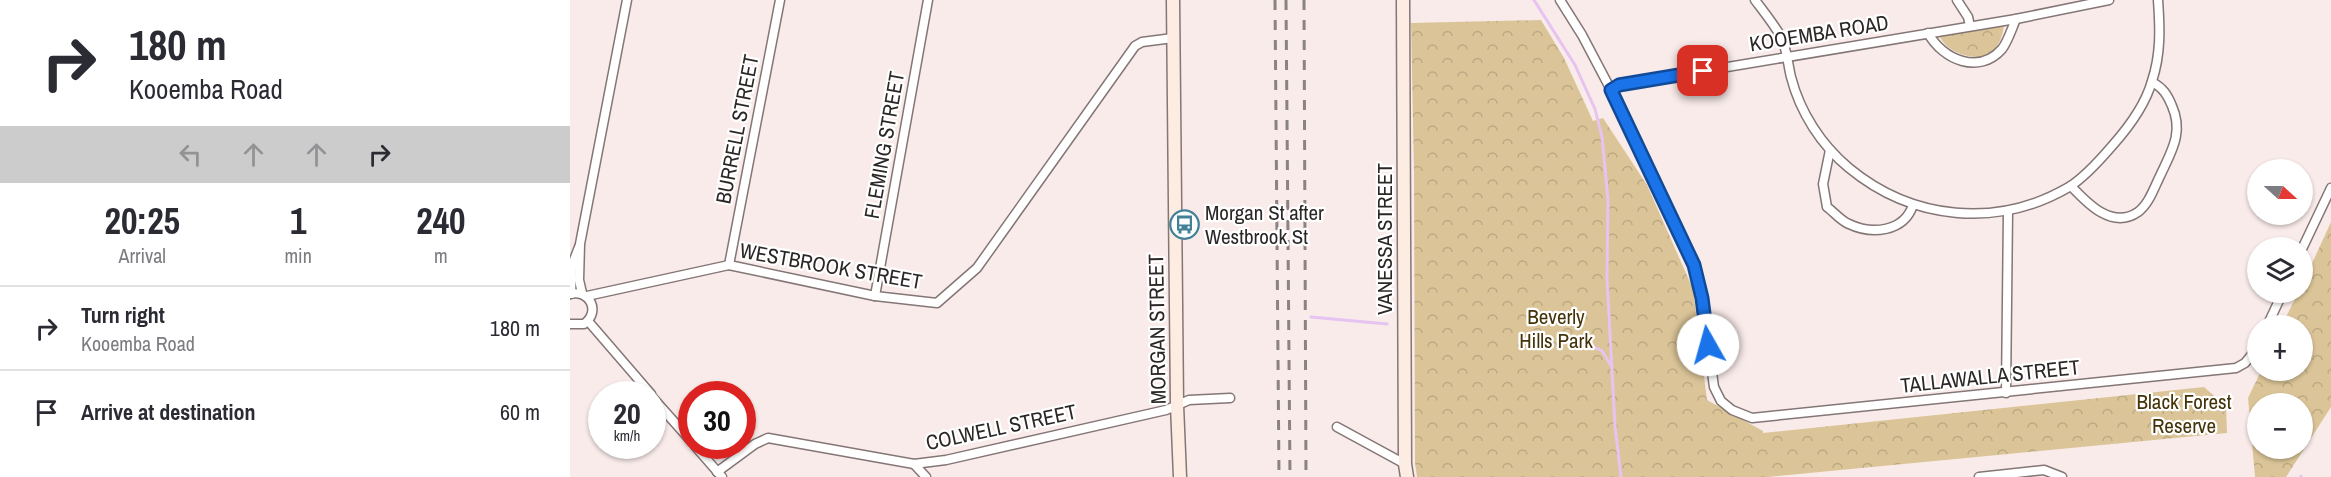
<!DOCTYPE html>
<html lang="en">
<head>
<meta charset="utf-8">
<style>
	:root { --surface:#fff; --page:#f7f7f7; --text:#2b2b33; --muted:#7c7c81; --line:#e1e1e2 }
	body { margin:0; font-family:"Archivo Narrow",sans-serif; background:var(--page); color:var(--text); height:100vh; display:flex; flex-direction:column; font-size:22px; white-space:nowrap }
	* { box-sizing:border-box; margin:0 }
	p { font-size:20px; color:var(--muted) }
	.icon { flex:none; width:33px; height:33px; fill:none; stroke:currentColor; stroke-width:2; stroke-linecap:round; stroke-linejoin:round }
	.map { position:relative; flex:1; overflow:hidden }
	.panel { display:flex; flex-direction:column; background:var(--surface); width:570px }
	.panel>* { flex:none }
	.hud { background:#fff; color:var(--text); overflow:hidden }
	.needle { width:39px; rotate:111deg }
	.controls { position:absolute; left:1677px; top:159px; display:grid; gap:12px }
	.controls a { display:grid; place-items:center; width:66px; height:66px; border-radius:50%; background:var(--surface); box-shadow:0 2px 4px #0004; font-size:30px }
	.speed { position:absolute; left:18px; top:381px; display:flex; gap:12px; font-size:30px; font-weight:700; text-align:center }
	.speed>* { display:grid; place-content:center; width:78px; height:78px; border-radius:50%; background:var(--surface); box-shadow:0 2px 4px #0004; line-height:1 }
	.speed small { font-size:15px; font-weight:400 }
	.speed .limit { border:9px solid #d22; background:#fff; color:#111 }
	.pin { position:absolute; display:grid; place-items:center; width:51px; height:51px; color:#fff; margin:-26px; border-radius:12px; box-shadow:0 3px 9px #0006 }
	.me { position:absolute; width:66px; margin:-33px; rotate:353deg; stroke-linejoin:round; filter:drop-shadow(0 0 4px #0008) }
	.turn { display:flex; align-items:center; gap:21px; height:126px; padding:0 30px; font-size:27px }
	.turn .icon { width:78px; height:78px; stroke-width:2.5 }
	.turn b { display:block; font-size:42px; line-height:51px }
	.lanes { display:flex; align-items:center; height:57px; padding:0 30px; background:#0003; justify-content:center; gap:30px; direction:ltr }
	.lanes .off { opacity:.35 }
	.eta { display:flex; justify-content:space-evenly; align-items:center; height:102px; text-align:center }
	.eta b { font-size:36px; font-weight:800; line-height:42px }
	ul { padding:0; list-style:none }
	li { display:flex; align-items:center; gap:18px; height:84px; padding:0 30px; border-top:2px solid var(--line) }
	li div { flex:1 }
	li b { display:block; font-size:22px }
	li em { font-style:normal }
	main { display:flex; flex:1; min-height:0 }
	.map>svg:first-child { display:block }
	.park { fill:url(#park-crowns); fill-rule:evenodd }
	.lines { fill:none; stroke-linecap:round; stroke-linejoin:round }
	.stream { stroke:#e6c3f1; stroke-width:3 }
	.street-casing { stroke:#837675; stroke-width:11 }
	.secondary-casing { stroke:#837675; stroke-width:15 }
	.street { stroke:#fff; stroke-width:8 }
	.secondary { stroke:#fdece2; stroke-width:12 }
	.rail { stroke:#8b8282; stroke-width:3; stroke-dasharray:10 10; stroke-linecap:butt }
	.route-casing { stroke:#114b97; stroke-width:15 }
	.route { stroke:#1a73e8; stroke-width:10 }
	.labels { text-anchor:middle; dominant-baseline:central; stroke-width:4.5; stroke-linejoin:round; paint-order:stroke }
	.street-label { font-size:21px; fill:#2c2727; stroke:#fff }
	.poi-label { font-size:21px; fill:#2c2727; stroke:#fff; text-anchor:start }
	.park-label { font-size:21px; fill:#443308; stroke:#fff }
</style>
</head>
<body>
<main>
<section class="panel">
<div class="hud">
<div class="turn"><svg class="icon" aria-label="right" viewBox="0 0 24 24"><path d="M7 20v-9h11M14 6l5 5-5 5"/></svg><div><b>180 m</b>Kooemba Road</div></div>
<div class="lanes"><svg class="icon off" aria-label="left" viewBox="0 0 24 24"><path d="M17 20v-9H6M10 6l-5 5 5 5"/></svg><svg class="icon off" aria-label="ahead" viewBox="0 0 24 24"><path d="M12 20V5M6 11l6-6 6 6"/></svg><svg class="icon off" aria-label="ahead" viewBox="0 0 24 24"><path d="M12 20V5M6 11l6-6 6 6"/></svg><svg class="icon" aria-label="right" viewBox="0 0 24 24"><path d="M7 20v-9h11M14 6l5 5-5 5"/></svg></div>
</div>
<div class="eta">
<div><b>20:25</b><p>Arrival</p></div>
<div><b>1</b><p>min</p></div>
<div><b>240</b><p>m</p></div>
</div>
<ul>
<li><svg class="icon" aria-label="right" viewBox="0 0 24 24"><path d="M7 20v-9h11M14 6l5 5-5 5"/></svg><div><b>Turn right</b><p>Kooemba Road</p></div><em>180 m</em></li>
<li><svg class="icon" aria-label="arrive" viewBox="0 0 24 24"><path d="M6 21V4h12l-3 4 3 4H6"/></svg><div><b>Arrive at destination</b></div><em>60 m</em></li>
</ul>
</section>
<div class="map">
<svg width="1761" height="477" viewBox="0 0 1761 477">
	<defs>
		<pattern id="park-crowns" width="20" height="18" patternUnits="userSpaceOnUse" patternTransform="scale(1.5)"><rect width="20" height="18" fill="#dbc598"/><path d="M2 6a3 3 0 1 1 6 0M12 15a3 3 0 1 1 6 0" fill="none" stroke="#bca983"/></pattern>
	</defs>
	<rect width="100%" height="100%" fill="#f9ebea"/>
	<g class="park">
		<polygon points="971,20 994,58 1023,121 1033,118 1077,185 1123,289 1137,400 1193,431 1193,433 1634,387 1656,406 1657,433 1198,477 847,477 845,463 844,172 841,23"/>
		<path d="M1434,26C1430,51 1417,63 1391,54C1381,50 1375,46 1370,37Z"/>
		<path d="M1761,222V407L1716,477H1685L1678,398L1691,371L1732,370V326L1712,325L1728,293L1732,292L1733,283ZM1688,404H1732V448H1688Z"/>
	</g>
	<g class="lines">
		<g class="stream">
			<polyline points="964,0 1005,65 1025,109 1032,137 1038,200 1037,279 1045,426 1051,477"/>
			<polyline points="741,317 817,324"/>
			<polyline points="1018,344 1032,351 1042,367"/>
			<polyline points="1731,477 1731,476"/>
		</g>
		<defs>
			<g id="street">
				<polyline points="990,0 1012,35 1041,90 1123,265 1132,298 1144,387 1151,401 1162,410 1182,418 1666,368 1675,363 1688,347"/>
				<path d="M1185,0C1194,12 1204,24 1211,37C1217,49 1218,65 1221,77C1230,112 1251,145 1279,168C1342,220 1427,229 1499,187C1515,177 1530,160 1542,146C1559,127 1575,106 1582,81C1591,54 1590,28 1588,0"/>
				<polyline points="1387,0 1398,17 1400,26"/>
				<path d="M1358,33C1373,60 1409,75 1432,49C1438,41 1442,28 1446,19"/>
				<polyline points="1041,90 1049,85 1446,19 1539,0"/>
				<path d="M1260,150L1253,184L1257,207C1264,212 1271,221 1279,224C1302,235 1334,232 1343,205"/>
				<path d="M1501,186C1517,203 1542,230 1568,212C1579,204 1584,188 1590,176C1601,152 1614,133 1602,106C1597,94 1593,88 1582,82"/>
				<polyline points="1732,249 1761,188"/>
				<polyline points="159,265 210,0"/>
				<polyline points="12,293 9,280 10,244 57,0"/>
				<path d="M0,294C20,289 31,312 14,324H0"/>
				<polyline points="1,294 2,265 9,247"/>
				<polyline points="17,296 159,265 305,296 367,303 407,268 565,46 572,42 603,38"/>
				<polyline points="305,296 358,0"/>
				<polyline points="18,321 81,394"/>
				<polyline points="1697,326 1713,292"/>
				<polyline points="1436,393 1438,211"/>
				<polyline points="82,397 122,442"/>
				<polyline points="767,427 835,464"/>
				<polyline points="125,446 152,477"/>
				<polyline points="344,464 356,477"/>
				<polyline points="147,472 185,444 198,438 344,464 376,460 596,410 619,400 660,398"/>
				<polyline points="1409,477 1474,470 1492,477"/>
			</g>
			<g id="secondary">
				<polyline points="603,0 607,405 610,477"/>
				<polyline points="833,0 835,464 837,477"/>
			</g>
		</defs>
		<use href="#street" class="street-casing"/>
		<use href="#secondary" class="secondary-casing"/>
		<use href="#street" class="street"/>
		<use href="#secondary" class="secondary"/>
		<g class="rail">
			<polyline points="705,0 709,477"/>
			<polyline points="716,0 720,477"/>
			<polyline points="734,0 736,477"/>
		</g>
	</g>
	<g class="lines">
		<defs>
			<polyline id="route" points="1133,71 1049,85 1041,90 1124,265 1132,298 1138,345"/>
		</defs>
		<use href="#route" class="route-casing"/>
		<use href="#route" class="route"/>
	</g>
	<defs>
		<symbol id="bus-ring" viewBox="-11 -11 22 22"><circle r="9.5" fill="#fff" stroke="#438197" stroke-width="1.5"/><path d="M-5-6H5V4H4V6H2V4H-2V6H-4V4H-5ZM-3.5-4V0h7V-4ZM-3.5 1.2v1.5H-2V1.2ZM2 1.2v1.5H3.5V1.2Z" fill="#438197"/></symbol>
	</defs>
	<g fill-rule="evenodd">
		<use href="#bus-ring" x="598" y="208" width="33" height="33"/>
	</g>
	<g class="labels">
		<g class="street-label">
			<text transform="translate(1249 33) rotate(-9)">KOOEMBA ROAD</text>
			<text transform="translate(167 129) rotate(-79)">BURRELL STREET</text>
			<text transform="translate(314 145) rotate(-80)">FLEMING STREET</text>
			<text transform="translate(814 239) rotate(-90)">VANESSA STREET</text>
			<text transform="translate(261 266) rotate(10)">WESTBROOK STREET</text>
			<text transform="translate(587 329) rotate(-91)">MORGAN STREET</text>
			<text transform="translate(1420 376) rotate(-6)">TALLAWALLA STREET</text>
			<text transform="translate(431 427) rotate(-12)">COLWELL STREET</text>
		</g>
		<g class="poi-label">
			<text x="635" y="212">Morgan St after<tspan x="635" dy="24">Westbrook St</tspan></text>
		</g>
		<g class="park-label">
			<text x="986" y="316">Beverly<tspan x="986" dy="24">Hills Park</tspan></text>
			<text x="1614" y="401">Black Forest<tspan x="1614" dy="24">Reserve</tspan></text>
		</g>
	</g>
</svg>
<div class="controls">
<a><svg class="needle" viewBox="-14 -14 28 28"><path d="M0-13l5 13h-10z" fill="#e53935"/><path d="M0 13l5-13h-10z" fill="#7c7c81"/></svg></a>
<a><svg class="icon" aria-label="layers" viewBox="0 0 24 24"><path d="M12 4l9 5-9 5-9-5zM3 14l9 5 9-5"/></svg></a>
<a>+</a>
<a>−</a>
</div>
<div class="speed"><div>20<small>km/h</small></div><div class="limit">30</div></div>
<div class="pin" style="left:1133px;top:71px;background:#d93025"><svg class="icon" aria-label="arrive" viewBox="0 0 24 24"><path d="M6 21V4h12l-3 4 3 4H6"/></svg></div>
<svg class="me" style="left:1138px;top:345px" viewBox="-20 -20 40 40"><circle r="19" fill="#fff"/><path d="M0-13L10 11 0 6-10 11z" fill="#1a73e8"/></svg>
</div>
</main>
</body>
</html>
